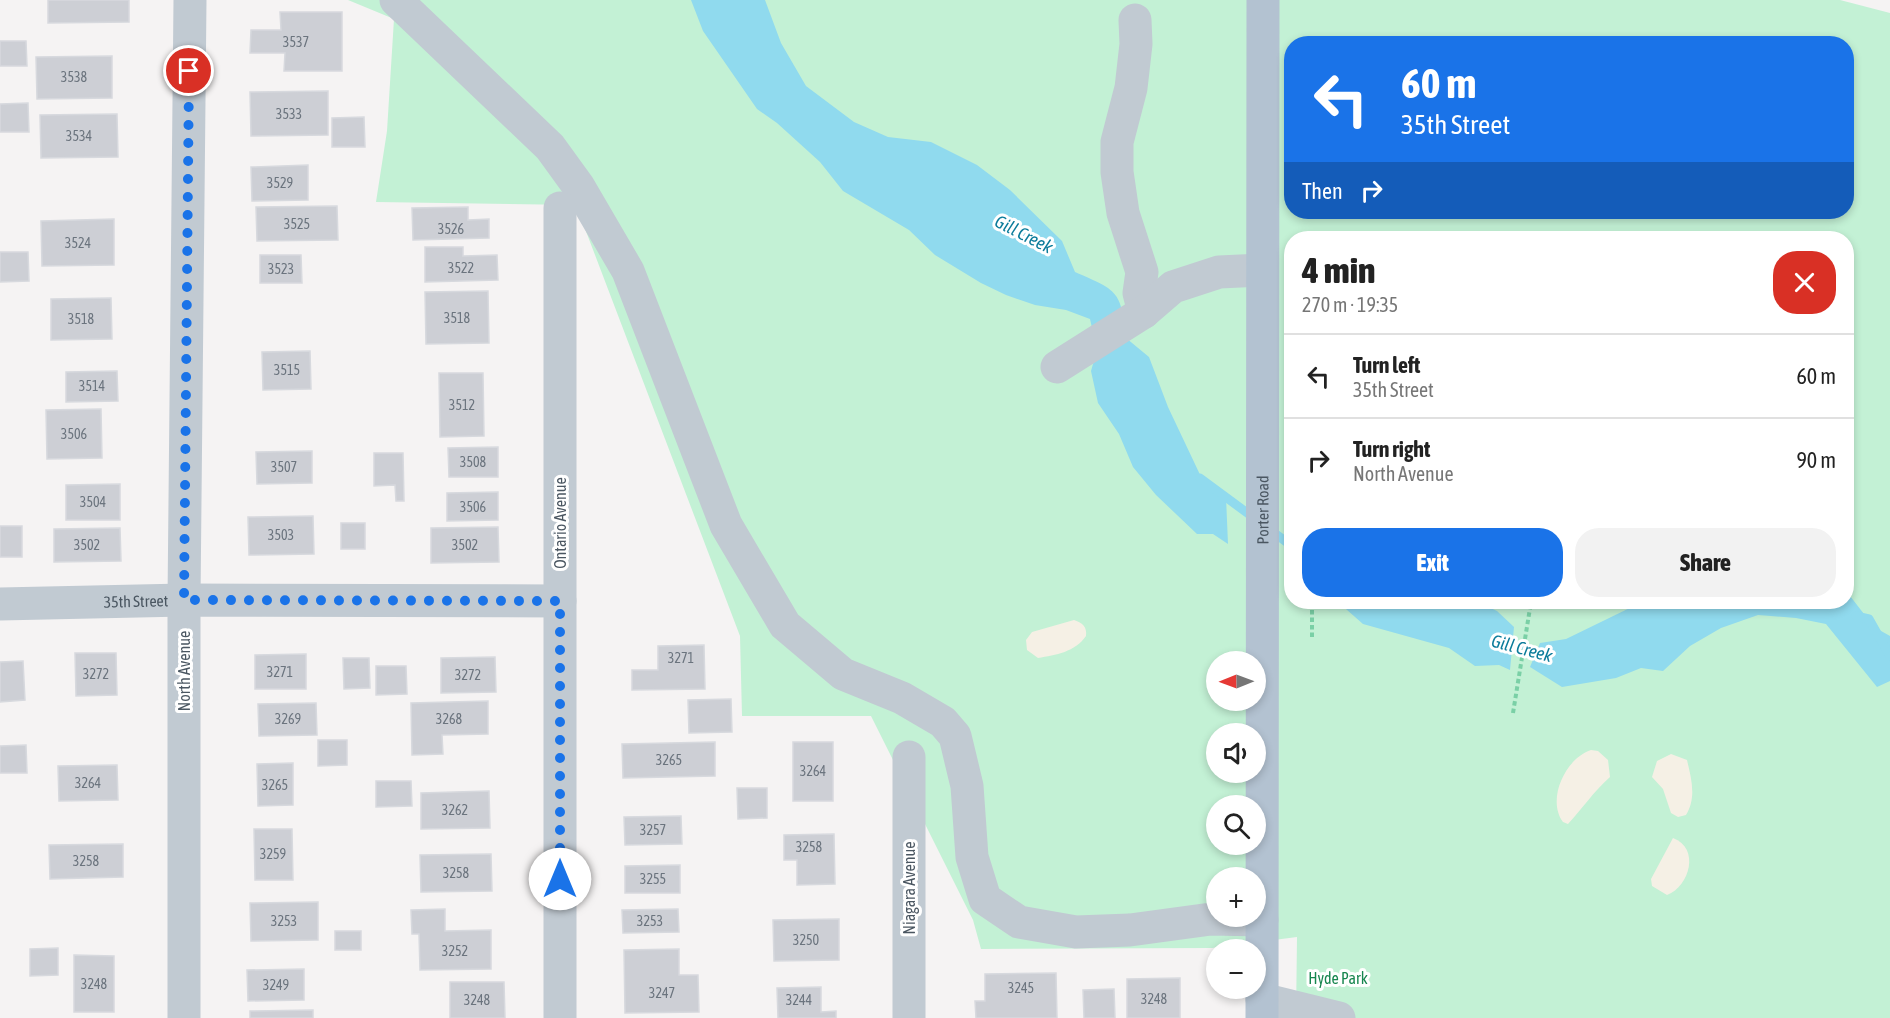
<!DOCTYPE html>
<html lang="en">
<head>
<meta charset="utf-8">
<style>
	:root { --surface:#fff; --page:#f2f2f2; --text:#222; --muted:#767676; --line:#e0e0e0; --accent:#1a73e8 }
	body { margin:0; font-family:"Asap Condensed",sans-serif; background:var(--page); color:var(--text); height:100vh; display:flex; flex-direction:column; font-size:22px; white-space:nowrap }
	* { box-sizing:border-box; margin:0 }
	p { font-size:20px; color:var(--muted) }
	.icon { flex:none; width:33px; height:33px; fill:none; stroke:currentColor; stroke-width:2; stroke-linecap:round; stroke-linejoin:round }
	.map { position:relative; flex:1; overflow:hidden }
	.details { position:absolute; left:1284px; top:231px; width:570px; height:378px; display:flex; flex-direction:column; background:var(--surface); border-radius:24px; box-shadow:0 3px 9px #0003 }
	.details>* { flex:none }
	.top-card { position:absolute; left:1284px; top:36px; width:570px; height:183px; border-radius:24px; box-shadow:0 3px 9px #0003; background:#1a73e8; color:#fff; overflow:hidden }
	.needle { width:39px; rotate:269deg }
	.fabs { position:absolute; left:1206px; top:651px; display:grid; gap:12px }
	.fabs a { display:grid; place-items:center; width:60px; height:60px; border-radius:50%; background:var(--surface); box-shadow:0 3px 9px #0003; font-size:30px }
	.pin { position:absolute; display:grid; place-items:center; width:51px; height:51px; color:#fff; margin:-26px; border:3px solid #fff; border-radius:50%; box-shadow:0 2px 6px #0007 }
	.me { position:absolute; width:66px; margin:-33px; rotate:0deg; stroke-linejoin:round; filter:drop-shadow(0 0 4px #0008) }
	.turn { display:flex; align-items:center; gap:21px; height:126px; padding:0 18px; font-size:27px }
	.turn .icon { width:78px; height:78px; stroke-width:2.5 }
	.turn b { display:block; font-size:42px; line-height:51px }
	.then { display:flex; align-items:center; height:57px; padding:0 18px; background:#0003; gap:12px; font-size:22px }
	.round { display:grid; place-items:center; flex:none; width:63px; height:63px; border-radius:24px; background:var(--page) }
	.summary { display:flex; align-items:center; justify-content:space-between; height:102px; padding:0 18px }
	h1 { font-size:36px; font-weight:800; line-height:45px }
	.cta { display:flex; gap:12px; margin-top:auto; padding:12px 18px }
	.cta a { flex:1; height:69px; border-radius:24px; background:var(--accent); color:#fff; font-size:24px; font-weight:800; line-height:69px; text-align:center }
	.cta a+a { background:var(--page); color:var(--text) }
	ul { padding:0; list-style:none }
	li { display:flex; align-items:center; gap:18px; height:84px; padding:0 18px; border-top:2px solid var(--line) }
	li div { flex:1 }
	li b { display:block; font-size:22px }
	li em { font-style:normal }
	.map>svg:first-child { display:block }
	.green { fill:#c3f1d5; fill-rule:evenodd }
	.sand { fill:#f5f0e5 }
	.water { fill:#90daee }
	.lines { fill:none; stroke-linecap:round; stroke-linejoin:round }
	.stream { stroke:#90daee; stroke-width:9 }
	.building { fill:#cdcfd5; stroke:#d7d9de; stroke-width:1.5 }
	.path { stroke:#7ad0a6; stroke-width:4; stroke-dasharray:4.5 3; stroke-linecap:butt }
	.minor { stroke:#c1cad2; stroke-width:33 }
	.major { stroke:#b3c2d1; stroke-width:33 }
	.route { stroke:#1a73e8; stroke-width:10; stroke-dasharray:0 18 }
	.labels { text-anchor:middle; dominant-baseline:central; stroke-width:6; stroke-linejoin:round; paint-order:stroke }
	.number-label { font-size:14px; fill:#6b747e }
	.street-label { font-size:16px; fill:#4a5661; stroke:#fff }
	.park-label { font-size:16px; fill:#17864f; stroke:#fff }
	.water-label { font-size:18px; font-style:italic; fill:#0c7c9b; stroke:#fff }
</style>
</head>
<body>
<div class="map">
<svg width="1890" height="1018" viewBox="0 0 1890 1018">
	<rect width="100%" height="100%" fill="#f5f3f3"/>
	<path class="green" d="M348,0H1840L1890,13V1018H1296L1297,937L1212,948L981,949L973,920L871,716H742L740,636L576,205L376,202L387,131L394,19ZM1292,44H1846V212H1292ZM1292,238H1846V602H1292ZM1216,662H1256V700H1216ZM1216,734H1256V772H1216ZM1216,806H1256V844H1216ZM1216,878H1256V916H1216Z"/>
	<g class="sand">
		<path d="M1074,620C1083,623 1087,627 1086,636C1075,652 1056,655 1038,658L1027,650L1026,640L1032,632Z"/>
		<path d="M1591,750L1598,751L1608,760L1610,777C1594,791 1582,809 1568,824L1563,822C1546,799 1566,758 1591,750Z"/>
		<path d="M1671,754L1687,760C1691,778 1697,797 1686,815L1678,817L1671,813L1663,789L1652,777L1657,761Z"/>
		<path d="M1673,838C1700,848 1690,886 1667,895L1652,886L1651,879Z"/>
	</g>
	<g class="water">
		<path d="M691,0H765L781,43L806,86L854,122L888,137L931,142L977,165L1010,190L1062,241L1075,272C1118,291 1121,290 1126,338L1149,357L1168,407L1203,481L1226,497L1228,544L1213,534H1197L1156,495L1133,467L1119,434L1098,403L1091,371L1097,350L1090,319L1066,310L1035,305L1006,295L981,283L935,255L909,230L843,191L820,162L777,123L757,109L703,31Z"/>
		<polygon points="1847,592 1874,627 1890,636 1890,681 1877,687 1826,624 1796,618 1758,615 1721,628 1690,646 1663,671 1641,668 1616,678 1562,687 1530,667 1540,643 1566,639 1642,602 1846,602"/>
		<polygon points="1338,602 1478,602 1497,611 1514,627 1510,670 1499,665 1475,666 1449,648 1363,624"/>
	</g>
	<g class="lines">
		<g class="stream">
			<polyline points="1200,478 1254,518"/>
			<polyline points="1270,530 1292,546"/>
			<polyline points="1856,616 1869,619 1890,656"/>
			<polyline points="1505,644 1546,655"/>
		</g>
	</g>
	<g class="building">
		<polygon points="48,0 129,0 129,22 48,23"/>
		<polygon points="280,12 342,12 342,71 284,71 285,53 250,53 251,30 281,30"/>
		<polygon points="0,41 26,41 27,66 0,66"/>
		<polygon points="112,56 112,98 37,99 36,57"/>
		<polygon points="328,91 328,135 251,136 250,92"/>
		<polygon points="28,103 29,132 0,132 0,104"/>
		<polygon points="117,114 118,157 41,158 40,115"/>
		<polygon points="364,117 365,147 332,147 332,118"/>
		<polygon points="308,165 308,200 252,201 251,167"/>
		<polygon points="337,206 338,240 257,241 256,207"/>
		<polygon points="468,207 468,220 489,219 489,238 413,240 412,208"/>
		<polygon points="114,219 114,265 42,266 41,221"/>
		<polygon points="425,247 463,247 463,256 497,255 498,280 425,282"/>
		<polygon points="0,252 28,252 29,281 0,282"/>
		<polygon points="260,255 301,255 302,283 260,283"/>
		<polygon points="488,291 489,343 426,344 425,292"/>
		<polygon points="111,298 112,339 51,340 51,299"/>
		<polygon points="310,351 311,389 263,390 262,352"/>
		<polygon points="117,371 118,401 66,402 66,372"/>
		<polygon points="439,373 483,373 484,436 440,437"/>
		<polygon points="101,409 102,458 47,459 46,410"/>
		<polygon points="498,447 498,477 449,477 448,448"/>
		<polygon points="312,451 312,483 257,484 256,452"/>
		<polygon points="374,453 403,453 404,501 396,501 395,485 374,486"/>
		<polygon points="120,484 120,520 66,520 66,485"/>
		<polygon points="498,492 498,520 447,521 447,493"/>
		<polygon points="313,516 314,554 249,555 248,517"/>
		<rect x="341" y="523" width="24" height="26"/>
		<rect x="0" y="526" width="22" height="31"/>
		<polygon points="498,527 499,562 431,563 431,528"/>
		<polygon points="120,528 121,561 54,562 54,529"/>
		<polygon points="704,645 705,689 632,690 632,670 658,670 658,646"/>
		<polygon points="75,653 116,653 117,695 76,696"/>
		<polygon points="306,654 306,689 255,689 255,655"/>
		<polygon points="495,657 496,692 441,693 441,658"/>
		<polygon points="343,658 369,658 370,688 344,689"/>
		<polygon points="23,661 25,700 0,702 0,662"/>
		<polygon points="376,666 406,666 407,694 376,695"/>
		<polygon points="731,699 732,732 689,733 688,700"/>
		<polygon points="488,701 488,734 442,735 443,754 412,755 411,703"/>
		<polygon points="316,703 317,735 259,736 258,704"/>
		<polygon points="318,740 347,740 347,765 318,766"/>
		<polygon points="715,742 715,776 623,778 622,744"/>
		<rect x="793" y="742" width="40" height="59"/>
		<polygon points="26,745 27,773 0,773 0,746"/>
		<polygon points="293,763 293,805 258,806 257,764"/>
		<polygon points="117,765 118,800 59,801 58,766"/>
		<polygon points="376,781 411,781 412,806 376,807"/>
		<polygon points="737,788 767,788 767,818 738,819"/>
		<polygon points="489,791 490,828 421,829 421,793"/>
		<polygon points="681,816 682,844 625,845 624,817"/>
		<polygon points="254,829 292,829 293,880 255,880"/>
		<polygon points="834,834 835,884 797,885 797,860 784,860 784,835"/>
		<polygon points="123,844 123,877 50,879 49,845"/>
		<polygon points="491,854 492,891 421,892 420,855"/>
		<polygon points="680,865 680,893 625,893 625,866"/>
		<polygon points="318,902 318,940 251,941 250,903"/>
		<polygon points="445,909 445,931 491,930 491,969 420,970 419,934 412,934 411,910"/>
		<polygon points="678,909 679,932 623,933 622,910"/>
		<polygon points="839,919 839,960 774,961 773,920"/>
		<rect x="335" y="931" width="26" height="19"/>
		<polygon points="58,948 58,975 30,976 30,949"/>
		<polygon points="679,949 679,975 698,975 699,1012 625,1013 624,950"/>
		<polygon points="74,955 114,956 114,1012 74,1012"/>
		<polygon points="304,969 304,1000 248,1001 247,970"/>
		<polygon points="1056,973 1057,1018 976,1018 975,1001 985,1001 985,974"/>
		<polygon points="1180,978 1180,1018 1127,1018 1127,979"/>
		<polygon points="450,982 504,982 505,1018 450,1018"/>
		<polygon points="821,987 821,1012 836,1011 836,1018 778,1018 777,988"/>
		<polygon points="1114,989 1115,1018 1084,1018 1083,990"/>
		<polygon points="313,1010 313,1018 250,1018 250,1011"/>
	</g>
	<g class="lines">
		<g class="path">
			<polyline points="1312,637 1312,602"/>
			<polyline points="1513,713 1531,602"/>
		</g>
		<g class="minor">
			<polyline points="396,0 550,147 579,187 628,271 726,525 785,625 843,674 902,698 943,722 955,736 967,786 972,857 985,899 1019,922 1076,932 1130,930 1211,919 1262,920"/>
			<polyline points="1135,20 1136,44 1131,88 1117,142 1117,172 1123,213 1142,272 1139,293 1144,312"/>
			<polyline points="1057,367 1144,312 1173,287 1219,272 1262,270"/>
			<path id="s1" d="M0,604L184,600L560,601"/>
			<polyline points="909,757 909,1018"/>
			<polyline points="1262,999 1339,1018"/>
			<polyline points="184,1018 184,600 190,0"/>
			<polyline points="560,1018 560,208"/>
		</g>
		<path class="major" id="s2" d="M1262,1018L1263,0"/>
	</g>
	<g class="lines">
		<polyline class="route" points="189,71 184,600 560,601 560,879"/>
	</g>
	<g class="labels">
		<g class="number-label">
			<text x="296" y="42">3537</text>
			<text x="74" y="77">3538</text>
			<text x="289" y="114">3533</text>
			<text x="79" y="136">3534</text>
			<text x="280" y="183">3529</text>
			<text x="297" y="224">3525</text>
			<text x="451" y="229">3526</text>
			<text x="78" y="243">3524</text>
			<text x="461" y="268">3522</text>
			<text x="281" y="269">3523</text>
			<text x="457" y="318">3518</text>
			<text x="81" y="319">3518</text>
			<text x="287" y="370">3515</text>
			<text x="92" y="386">3514</text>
			<text x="462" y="405">3512</text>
			<text x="74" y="434">3506</text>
			<text x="473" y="462">3508</text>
			<text x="284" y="467">3507</text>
			<text x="93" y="502">3504</text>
			<text x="473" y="507">3506</text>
			<text x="281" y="535">3503</text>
			<text x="87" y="545">3502</text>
			<text x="465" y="545">3502</text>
			<text x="681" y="658">3271</text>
			<text x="280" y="672">3271</text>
			<text x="96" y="674">3272</text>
			<text x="468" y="675">3272</text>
			<text x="288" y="719">3269</text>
			<text x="449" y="719">3268</text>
			<text x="669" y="760">3265</text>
			<text x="813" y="771">3264</text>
			<text x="88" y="783">3264</text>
			<text x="275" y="785">3265</text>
			<text x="455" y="810">3262</text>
			<text x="653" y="830">3257</text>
			<text x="809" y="847">3258</text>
			<text x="273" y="854">3259</text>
			<text x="86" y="861">3258</text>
			<text x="456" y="873">3258</text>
			<text x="653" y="879">3255</text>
			<text x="284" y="921">3253</text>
			<text x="650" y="921">3253</text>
			<text x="806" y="940">3250</text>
			<text x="455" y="951">3252</text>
			<text x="94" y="984">3248</text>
			<text x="276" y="985">3249</text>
			<text x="1021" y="988">3245</text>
			<text x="662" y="993">3247</text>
			<text x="1154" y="999">3248</text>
			<text x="477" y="1000">3248</text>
			<text x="799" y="1000">3244</text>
		</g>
		<g class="street-label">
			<text stroke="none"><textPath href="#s2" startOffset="508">Porter Road</textPath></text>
			<text transform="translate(560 523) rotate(-90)">Ontario Avenue</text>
			<text stroke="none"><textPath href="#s1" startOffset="136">35th Street</textPath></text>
			<text transform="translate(184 671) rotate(-90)">North Avenue</text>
			<text transform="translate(909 888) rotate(-90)">Niagara Avenue</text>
		</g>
		<g class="park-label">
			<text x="1338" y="978">Hyde Park</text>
		</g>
		<g class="water-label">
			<text transform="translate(1024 234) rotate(27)">Gill Creek</text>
			<text transform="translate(1522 648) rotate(15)">Gill Creek</text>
		</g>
	</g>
</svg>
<div class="fabs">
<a><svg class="needle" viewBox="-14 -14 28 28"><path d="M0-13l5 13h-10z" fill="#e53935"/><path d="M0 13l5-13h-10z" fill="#767676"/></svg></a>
<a><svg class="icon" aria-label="sound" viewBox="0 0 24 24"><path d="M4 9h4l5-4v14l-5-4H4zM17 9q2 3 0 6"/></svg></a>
<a><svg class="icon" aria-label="search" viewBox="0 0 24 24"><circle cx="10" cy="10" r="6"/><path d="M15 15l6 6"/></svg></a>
<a>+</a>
<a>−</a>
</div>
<div class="pin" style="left:189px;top:71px;background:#d93025"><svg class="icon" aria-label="arrive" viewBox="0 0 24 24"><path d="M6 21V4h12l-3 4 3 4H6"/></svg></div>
<svg class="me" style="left:560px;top:879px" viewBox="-20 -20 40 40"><circle r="19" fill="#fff"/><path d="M0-13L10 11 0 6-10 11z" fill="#1a73e8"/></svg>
<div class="top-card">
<div class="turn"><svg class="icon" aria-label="left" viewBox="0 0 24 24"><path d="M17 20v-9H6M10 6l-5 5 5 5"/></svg><div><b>60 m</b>35th Street</div></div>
<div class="then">Then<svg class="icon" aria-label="right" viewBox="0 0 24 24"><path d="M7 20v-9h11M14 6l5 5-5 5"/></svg></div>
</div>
<section class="details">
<div class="summary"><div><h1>4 min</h1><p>270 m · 19:35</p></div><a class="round" style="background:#d93025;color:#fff"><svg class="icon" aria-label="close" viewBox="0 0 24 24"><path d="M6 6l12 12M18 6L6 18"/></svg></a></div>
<ul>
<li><svg class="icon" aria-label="left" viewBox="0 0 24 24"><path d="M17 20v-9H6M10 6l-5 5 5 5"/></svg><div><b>Turn left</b><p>35th Street</p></div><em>60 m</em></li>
<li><svg class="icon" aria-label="right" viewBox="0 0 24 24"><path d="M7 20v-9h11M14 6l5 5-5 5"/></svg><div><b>Turn right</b><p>North Avenue</p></div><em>90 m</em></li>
</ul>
<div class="cta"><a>Exit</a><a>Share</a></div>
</section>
</div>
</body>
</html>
